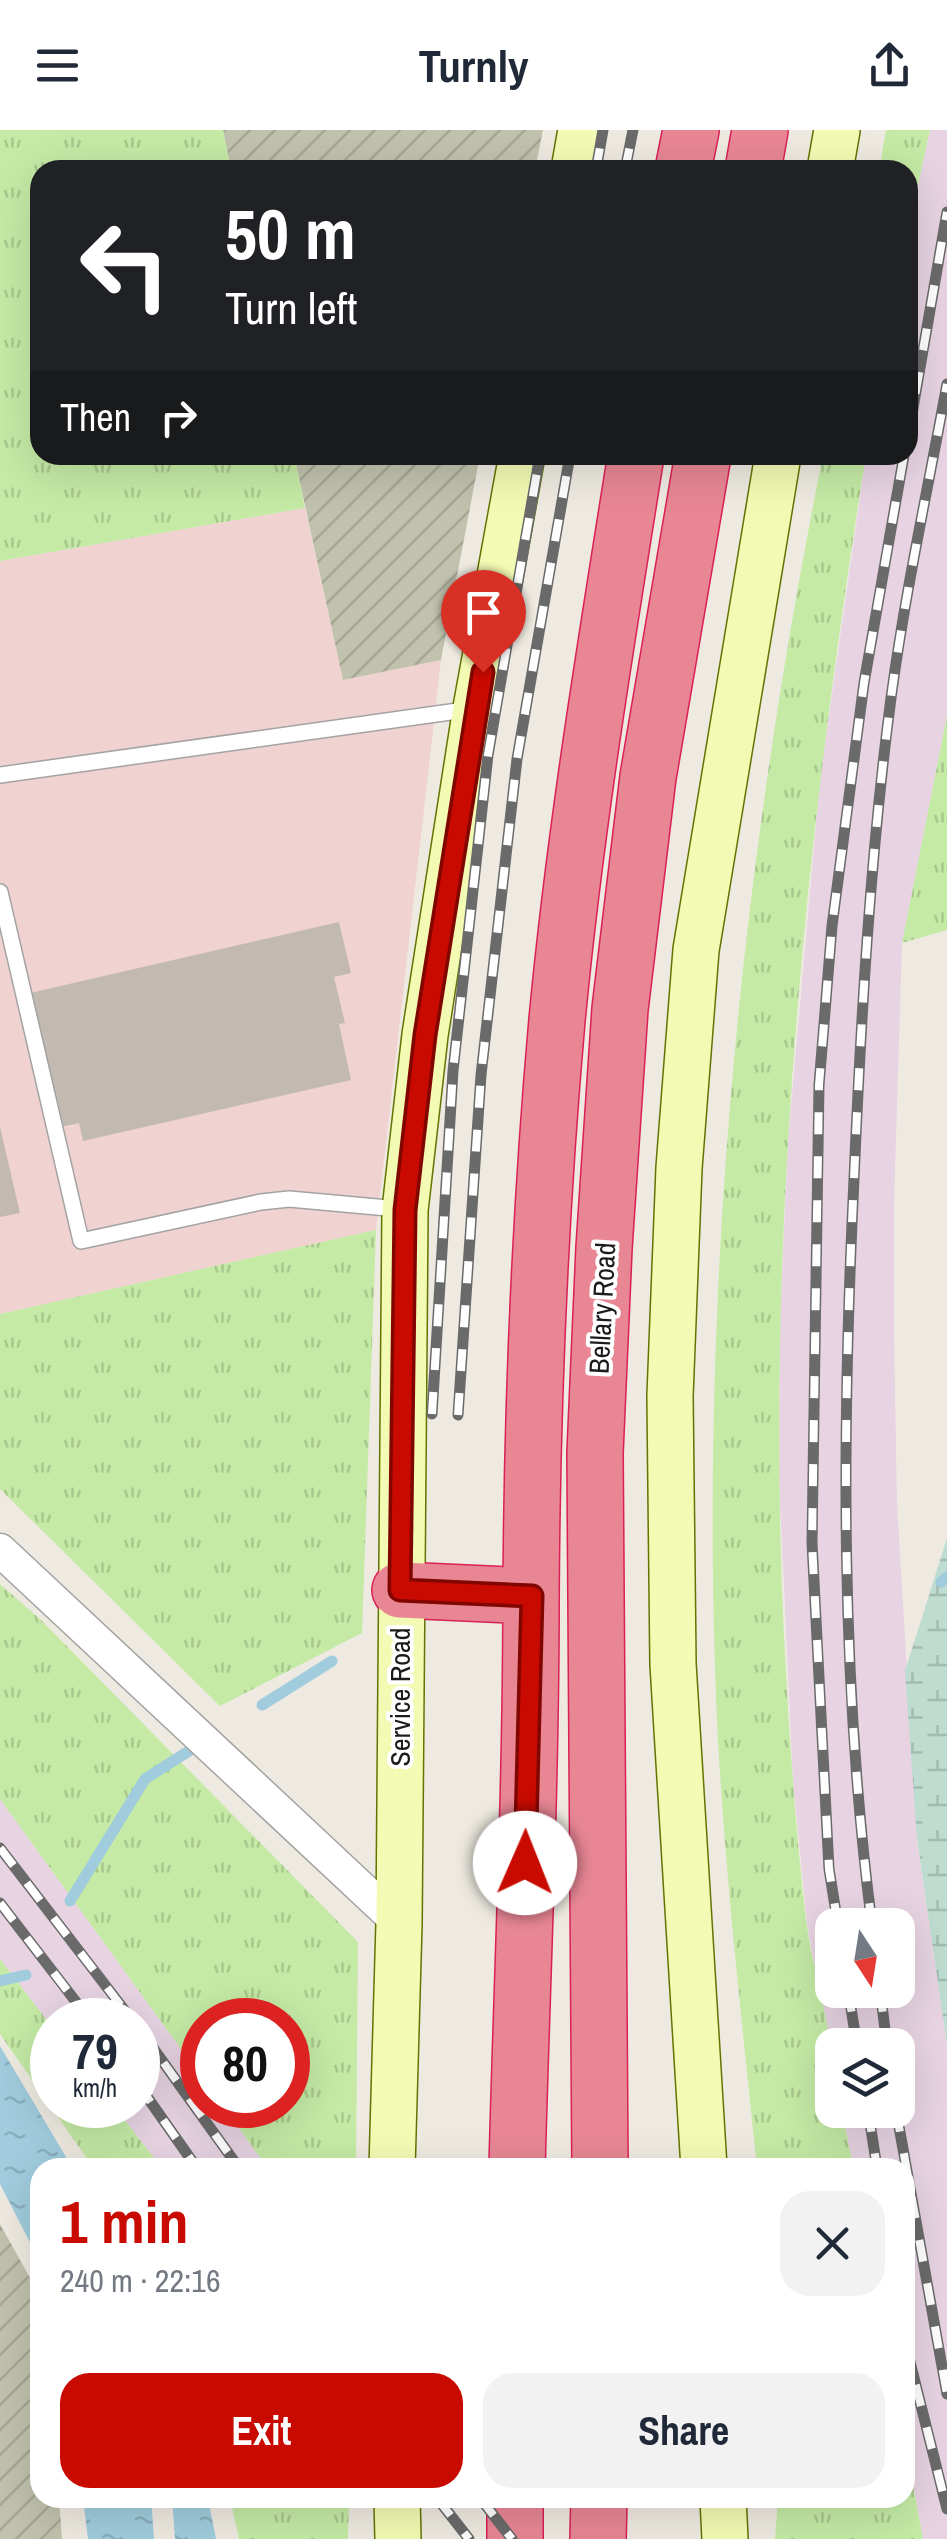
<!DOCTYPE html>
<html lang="en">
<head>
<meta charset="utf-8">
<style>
	:root { --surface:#fff; --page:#f2f2f3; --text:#1f2937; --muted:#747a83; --accent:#c80a00 }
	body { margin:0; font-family:"Archivo Narrow",sans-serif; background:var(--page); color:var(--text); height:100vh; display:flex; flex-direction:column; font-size:38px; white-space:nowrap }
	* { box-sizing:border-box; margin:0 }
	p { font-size:32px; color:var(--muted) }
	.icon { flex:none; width:55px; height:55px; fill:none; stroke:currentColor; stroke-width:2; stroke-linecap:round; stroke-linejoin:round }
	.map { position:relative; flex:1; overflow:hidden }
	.sheet { position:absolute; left:30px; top:2028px; width:885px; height:350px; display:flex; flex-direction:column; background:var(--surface); border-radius:30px; box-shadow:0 10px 40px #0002 }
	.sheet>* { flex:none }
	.banner { position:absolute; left:30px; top:30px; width:888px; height:305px; border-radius:30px; box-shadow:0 10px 40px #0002; background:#202124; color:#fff; overflow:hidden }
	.needle { width:65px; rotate:168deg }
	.controls { position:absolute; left:815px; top:1778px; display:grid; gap:20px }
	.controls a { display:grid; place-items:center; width:100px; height:100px; border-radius:20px; background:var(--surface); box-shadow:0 10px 40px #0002; font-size:50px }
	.speed { position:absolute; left:30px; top:1868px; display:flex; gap:20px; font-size:50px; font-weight:700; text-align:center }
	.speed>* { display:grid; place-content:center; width:130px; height:130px; border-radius:50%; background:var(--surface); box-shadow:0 10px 40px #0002; line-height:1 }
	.speed small { font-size:25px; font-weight:400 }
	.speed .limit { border:15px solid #d22; background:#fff; color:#111 }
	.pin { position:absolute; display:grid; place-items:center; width:85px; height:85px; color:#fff; margin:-102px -42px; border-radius:50% 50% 50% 0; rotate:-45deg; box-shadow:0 0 10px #0007 }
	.pin .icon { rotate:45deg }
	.me { position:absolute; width:110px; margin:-55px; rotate:1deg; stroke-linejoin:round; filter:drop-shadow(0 0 8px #0008) }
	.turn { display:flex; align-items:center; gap:35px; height:210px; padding:0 30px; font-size:45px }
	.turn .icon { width:130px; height:130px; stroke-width:2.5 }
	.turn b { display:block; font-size:70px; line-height:85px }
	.then { display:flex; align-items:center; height:95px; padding:0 30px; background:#0003; gap:20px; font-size:38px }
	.round { display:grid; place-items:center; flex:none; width:105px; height:105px; border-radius:30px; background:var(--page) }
	.overview { display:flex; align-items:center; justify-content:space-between; height:170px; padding:0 30px }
	h1 { font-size:60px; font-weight:700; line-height:75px; color:var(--accent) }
	.cta { display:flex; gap:20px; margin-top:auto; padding:20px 30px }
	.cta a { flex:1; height:115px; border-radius:30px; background:var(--accent); color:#fff; font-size:40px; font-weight:700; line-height:115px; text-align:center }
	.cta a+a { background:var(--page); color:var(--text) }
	header { display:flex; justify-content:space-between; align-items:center; height:130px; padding:0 30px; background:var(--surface); font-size:45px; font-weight:700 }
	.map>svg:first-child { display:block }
	.commercial { fill:#f0d2d0 }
	.industrial { fill:#e7d3e2; fill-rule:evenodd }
	.construction { fill:url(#construction-furrows) }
	.grass { fill:url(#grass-tufts) }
	.wetland { fill:url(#wetland-marsh) }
	.water { fill:url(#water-ripples) }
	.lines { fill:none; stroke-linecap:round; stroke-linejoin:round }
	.stream { stroke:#a0ccdd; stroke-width:11 }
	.building { fill:#c2bab1 }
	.lane-casing { stroke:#a3a3a3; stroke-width:18 }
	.street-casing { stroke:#a3a3a3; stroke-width:35 }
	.secondary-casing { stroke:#627402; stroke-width:48 }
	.highway-casing { stroke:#da2056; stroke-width:58 }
	.lane { stroke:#fff; stroke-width:15 }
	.street { stroke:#fff; stroke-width:32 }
	.secondary { stroke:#f3fab3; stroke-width:45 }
	.highway { stroke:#e88694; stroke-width:55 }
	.rail-casing { stroke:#6a6a6a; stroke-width:11 }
	.rail { stroke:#fff; stroke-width:8; stroke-dasharray:22; stroke-linecap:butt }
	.route-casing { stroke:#820600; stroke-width:25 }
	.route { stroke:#c80a00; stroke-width:18 }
	.labels { text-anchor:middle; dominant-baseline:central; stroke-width:8; stroke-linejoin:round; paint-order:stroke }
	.street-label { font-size:28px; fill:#1c1c1c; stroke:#fff }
</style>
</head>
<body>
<header><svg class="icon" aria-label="menu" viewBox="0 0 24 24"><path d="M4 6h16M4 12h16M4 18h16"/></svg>Turnly<svg class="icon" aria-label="share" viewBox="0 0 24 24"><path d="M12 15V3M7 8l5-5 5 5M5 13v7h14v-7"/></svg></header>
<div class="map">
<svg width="947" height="2409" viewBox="0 0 947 2409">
	<defs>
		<pattern id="construction-furrows" width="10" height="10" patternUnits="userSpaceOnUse" patternTransform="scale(2.5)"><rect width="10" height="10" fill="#c1c2ad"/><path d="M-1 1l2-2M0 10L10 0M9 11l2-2" fill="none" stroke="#a5a694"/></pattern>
		<pattern id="grass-tufts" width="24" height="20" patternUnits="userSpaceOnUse" patternTransform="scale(2.5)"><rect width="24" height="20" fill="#c4eaa5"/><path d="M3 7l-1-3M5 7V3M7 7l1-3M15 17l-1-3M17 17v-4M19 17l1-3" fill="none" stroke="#a8c88d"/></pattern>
		<pattern id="wetland-marsh" width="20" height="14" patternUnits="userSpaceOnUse" patternTransform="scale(2.5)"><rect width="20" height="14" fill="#bedcd0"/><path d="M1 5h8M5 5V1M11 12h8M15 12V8" fill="none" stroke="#a3bcb2"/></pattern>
		<pattern id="water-ripples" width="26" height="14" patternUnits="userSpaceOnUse" patternTransform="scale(2.5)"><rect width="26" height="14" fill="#a0ccdd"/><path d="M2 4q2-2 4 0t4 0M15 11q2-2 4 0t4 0" fill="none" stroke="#89afbd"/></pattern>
	</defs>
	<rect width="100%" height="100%" fill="#eeeae1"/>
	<polygon class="commercial" points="305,378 343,550 441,530 376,1100 0,1184 0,431"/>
	<g class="industrial">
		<path d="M930,0H947V586L902,813L894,1074V1205L897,1373L917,1709L947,1915V2409H923L905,2312V2038L853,2037L842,1980H898V1915H832V1929L807,1793L793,1650L779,1349L780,1193L788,1011L820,649L866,325H908V101ZM832,1795H898V1860H832Z"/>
		<polygon points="0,1669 202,1948 202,1975 222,1975 267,2037 161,2037 113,1975 138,1975 138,1890 52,1890 52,1897 0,1829"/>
	</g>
	<g class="construction">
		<polygon points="223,0 543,0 535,40 231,40"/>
		<polygon points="294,325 480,325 441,530 343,550"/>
		<polygon points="0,2094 40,2166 40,2368 59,2368 62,2409 0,2409"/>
	</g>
	<g class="grass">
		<polygon points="0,0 223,0 231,40 40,40 40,325 294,325 305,378 0,431"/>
		<polygon points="886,0 930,0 908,101 908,40 879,40"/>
		<path d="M823,325H866C804,715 765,1112 784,1507C789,1601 795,1696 806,1790C812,1837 828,1883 832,1930C834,1946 832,1964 832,1980H842L853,2037L757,2038C740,1871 720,1705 715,1538C702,1132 743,723 823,325Z"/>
		<polygon points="947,586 947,800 902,813"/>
		<polygon points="376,1100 362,1503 220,1576 0,1359 0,1184"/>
		<polygon points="0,1454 42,1491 358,1812 356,2037 267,2037 222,1975 288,1975 288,1890 202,1890 202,1948 0,1669"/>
		<polygon points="0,1829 52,1897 52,1975 113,1975 161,2037 93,2037 0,1904"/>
		<polygon points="905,2312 923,2409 775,2409 778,2368 905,2368"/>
		<polygon points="230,2368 349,2368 348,2409 239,2409"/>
	</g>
	<polygon class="wetland" points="947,1408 947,1915 917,1709 905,1541"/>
	<g class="water">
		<polygon points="0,1916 72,2037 40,2038 40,2132 0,2054"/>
		<polygon points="83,2368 151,2368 154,2409 88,2409"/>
		<polygon points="172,2368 208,2368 216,2409 175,2409"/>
	</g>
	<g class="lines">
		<g class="stream">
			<polyline points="941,1452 947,1447"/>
			<polyline points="262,1575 332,1531"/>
			<polyline points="70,1771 145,1649 203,1612"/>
			<polyline points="0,1851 26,1845"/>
		</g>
	</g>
	<g class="building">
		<polygon points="339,792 351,843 334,847 345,893 339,894 351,950 83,1011 79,993 61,997 30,863"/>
		<polygon points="0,997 20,1083 0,1087"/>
	</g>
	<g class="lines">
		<defs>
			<g id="lane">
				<polyline points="0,645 472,579"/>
				<polyline points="0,762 81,1111 261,1072 289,1069 399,1079"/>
			</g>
			<polyline id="street" points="0,1420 399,1793"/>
			<g id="secondary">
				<polyline points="574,40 581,0"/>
				<polyline points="830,40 837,0"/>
				<polyline points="392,2038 399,1793 405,1080 425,905 476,578 522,325"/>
				<polyline points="704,2038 673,1534 670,1266 679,1038 696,820 778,325"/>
				<polyline points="397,2368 398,2409"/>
				<polyline points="723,2368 725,2409"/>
			</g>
			<g id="highway">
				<polyline points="683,40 691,0"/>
				<polyline points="753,40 760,0"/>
				<polyline points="400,1460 531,1466"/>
				<path d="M517,2038C522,1848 531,1657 531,1468C532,1275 540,1082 557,890C575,700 606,513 636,325"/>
				<polyline points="600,2038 595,1323 604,1118 620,879 648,647 703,325"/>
				<polyline points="515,2368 515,2409"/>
				<polyline points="598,2409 599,2368"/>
			</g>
		</defs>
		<use href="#lane" class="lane-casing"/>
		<use href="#street" class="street-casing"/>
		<use href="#secondary" class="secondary-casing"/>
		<use href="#highway" class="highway-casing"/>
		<use href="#lane" class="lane"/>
		<use href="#street" class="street"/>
		<use href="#secondary" class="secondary"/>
		<use href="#highway" class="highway"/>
		<defs>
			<g id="rail">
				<polyline points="596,40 603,0"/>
				<polyline points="625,40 633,0"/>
				<polyline points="908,307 947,82"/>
				<polyline points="432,1284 453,941 488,625 540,325"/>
				<polyline points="458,1285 481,945 517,629 570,325"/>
				<polyline points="0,1718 132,1890"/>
				<polyline points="0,1773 90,1890"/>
				<polyline points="838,1795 829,1739 812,1413 819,955 832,796 864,553 904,325"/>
				<path d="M872,1795C840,1548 842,1297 854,1049C861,888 870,728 891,568C905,463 928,358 947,254"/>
				<polyline points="848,1860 857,1915"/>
				<polyline points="880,1860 887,1915"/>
				<polyline points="138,1897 239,2038"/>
				<polyline points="138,1954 197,2038"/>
				<polyline points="868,1980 877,2038"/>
				<polyline points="896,1980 947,2264"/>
				<polyline points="905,2212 947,2379"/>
				<polyline points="437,2368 469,2409"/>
				<polyline points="480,2368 512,2409"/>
			</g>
		</defs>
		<use href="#rail" class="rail-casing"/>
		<use href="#rail" class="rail"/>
	</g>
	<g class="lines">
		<defs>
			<polyline id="route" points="483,542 425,905 405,1080 400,1460 532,1466 525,1733"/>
		</defs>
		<use href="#route" class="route-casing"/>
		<use href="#route" class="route"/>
	</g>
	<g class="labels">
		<g class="street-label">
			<text transform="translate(602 1178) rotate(-87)">Bellary Road</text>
			<text transform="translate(400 1567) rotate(-90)">Service Road</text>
		</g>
	</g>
</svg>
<div class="controls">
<a><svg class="needle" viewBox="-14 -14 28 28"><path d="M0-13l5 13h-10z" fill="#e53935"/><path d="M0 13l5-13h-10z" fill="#747a83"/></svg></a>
<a><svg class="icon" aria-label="layers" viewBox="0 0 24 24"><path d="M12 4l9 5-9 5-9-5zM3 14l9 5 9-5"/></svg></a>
</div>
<div class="speed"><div>79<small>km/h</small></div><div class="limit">80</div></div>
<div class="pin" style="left:483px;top:542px;background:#d93025"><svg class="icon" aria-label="arrive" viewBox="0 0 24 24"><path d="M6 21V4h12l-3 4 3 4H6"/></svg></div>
<svg class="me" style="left:525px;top:1733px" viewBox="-20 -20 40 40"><circle r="19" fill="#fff"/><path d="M0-13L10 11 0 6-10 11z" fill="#c80a00"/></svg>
<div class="banner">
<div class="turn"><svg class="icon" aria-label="left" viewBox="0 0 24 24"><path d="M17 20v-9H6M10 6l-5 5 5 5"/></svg><div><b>50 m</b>Turn left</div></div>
<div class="then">Then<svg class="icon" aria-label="right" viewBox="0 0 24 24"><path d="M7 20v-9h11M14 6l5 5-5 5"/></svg></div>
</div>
<section class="sheet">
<div class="overview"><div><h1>1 min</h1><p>240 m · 22:16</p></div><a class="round"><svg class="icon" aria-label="close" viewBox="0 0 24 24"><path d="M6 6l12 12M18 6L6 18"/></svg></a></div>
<div class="cta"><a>Exit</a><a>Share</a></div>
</section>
</div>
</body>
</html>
